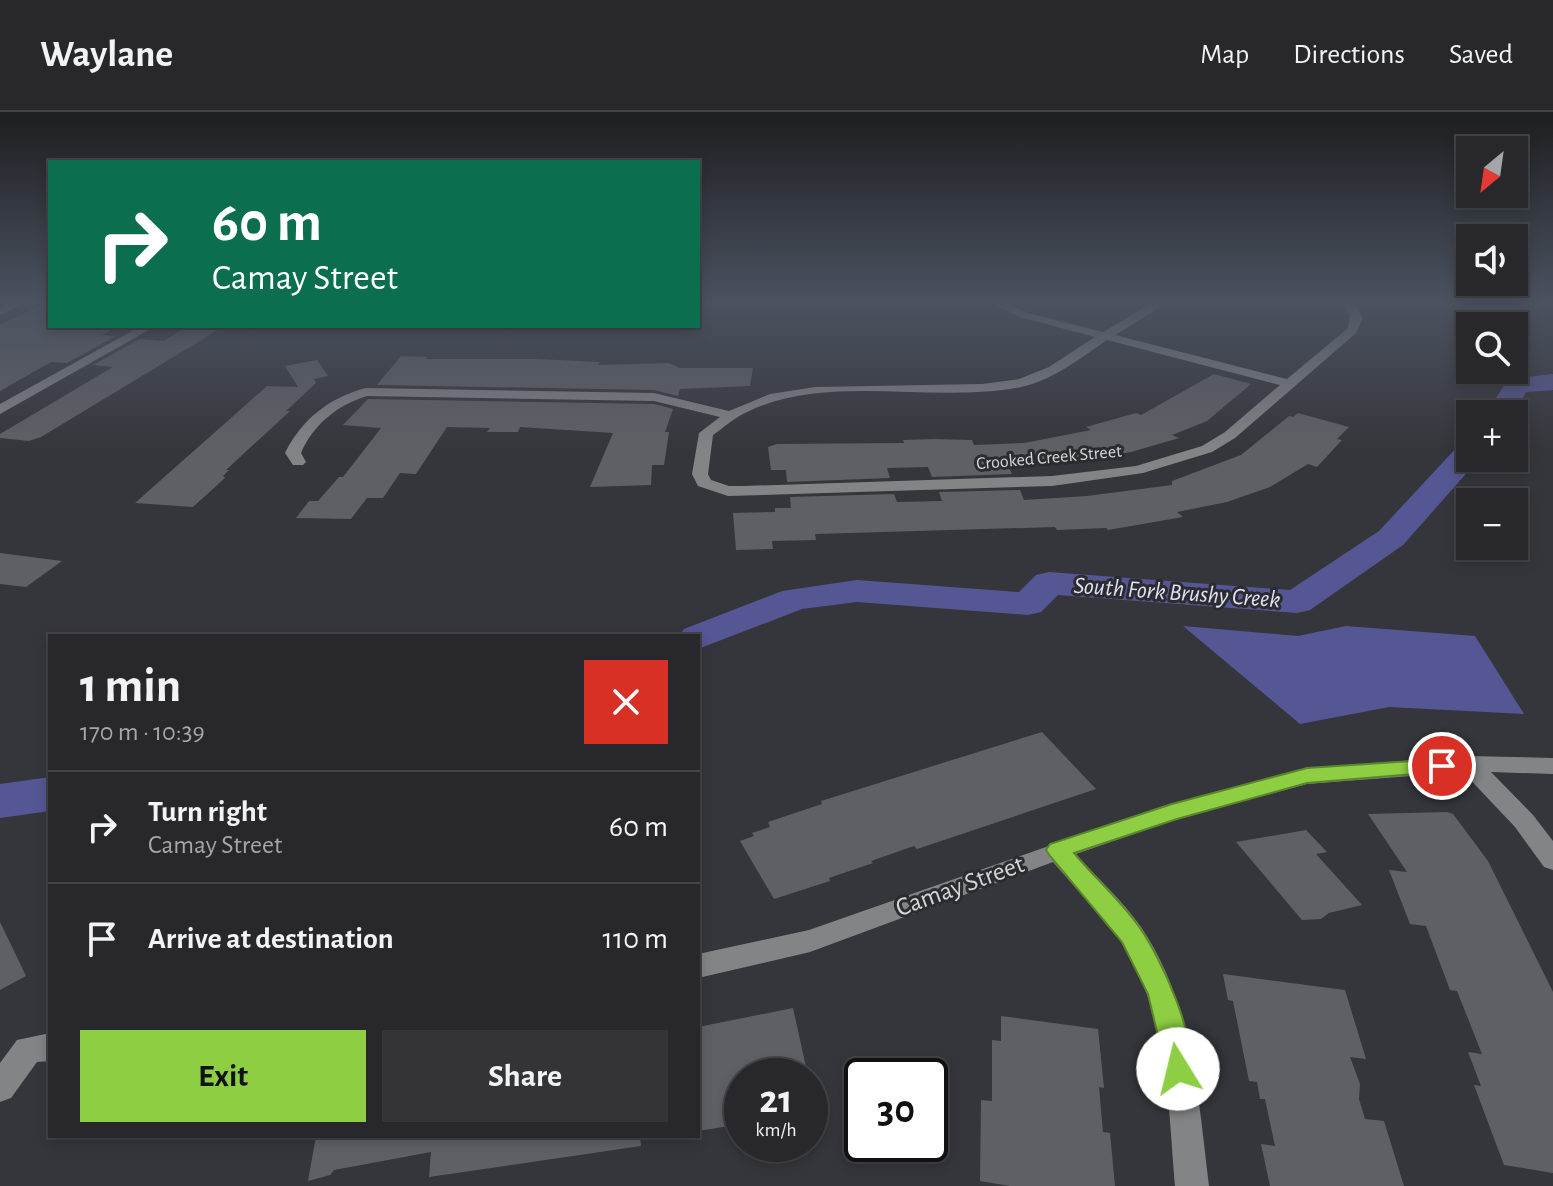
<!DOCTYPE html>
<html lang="en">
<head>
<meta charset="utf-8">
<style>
	:root { --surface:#28282c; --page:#343438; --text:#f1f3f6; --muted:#a5a6a9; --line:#444448; --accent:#8ece43 }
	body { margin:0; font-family:"Alegreya Sans",sans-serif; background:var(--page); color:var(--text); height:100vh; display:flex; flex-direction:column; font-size:30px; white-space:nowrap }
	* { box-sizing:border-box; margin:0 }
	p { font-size:26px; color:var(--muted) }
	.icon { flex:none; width:44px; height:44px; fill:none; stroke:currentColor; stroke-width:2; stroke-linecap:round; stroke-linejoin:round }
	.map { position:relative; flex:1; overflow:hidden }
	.panel { position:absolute; left:48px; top:522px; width:652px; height:504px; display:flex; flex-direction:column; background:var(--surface); border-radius:0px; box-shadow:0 4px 12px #0003,0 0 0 2px var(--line) }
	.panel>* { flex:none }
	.guide { position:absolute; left:48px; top:48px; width:652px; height:168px; border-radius:0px; box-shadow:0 4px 12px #0003,0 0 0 2px var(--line); background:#0b6e4f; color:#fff; overflow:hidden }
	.needle { width:52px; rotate:209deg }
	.buttons { position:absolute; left:1456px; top:24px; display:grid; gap:16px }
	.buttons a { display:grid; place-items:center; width:72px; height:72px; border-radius:0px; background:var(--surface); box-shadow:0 4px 12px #0003,0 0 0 2px var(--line); font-size:40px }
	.speed { position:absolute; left:724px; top:946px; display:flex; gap:16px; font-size:40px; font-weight:700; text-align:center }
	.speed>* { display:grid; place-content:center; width:104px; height:104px; border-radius:50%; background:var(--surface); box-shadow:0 4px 12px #0003,0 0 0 2px var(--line); line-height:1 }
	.speed small { font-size:20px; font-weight:400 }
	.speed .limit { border:4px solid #111; border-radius:12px; background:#fff; color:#111 }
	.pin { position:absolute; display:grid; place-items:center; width:68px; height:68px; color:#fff; margin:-34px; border:4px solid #fff; border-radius:50%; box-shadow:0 2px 8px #0007 }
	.me { position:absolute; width:88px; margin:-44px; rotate:351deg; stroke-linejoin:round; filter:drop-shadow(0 0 6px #0008) }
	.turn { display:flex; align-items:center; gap:28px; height:168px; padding:0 32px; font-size:36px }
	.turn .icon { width:104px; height:104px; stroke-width:2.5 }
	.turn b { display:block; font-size:56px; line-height:68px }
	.round { display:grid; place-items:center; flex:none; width:84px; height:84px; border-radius:0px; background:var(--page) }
	.headline { display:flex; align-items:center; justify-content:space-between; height:136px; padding:0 32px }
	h1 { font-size:48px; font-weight:700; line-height:60px }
	.primary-button { display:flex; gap:16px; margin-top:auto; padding:16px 32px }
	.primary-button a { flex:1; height:92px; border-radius:0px; background:var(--accent); color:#111; font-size:32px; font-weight:700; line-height:92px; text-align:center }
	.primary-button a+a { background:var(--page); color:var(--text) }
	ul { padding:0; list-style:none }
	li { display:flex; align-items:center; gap:24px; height:112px; padding:0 32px; border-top:2px solid var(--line) }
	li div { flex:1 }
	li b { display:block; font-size:30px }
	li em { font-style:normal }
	header { display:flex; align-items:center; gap:48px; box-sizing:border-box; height:112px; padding:0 40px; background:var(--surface); border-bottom:2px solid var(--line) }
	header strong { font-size:38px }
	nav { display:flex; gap:44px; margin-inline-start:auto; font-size:28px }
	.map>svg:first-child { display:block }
	.water { fill:#555794 }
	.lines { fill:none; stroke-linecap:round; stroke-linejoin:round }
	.river { fill:#555794; fill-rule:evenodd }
	.building { fill:#5f6065 }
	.minor { fill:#838486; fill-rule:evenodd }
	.route { fill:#8ece43; stroke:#5c862c; stroke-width:2 }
	.labels { text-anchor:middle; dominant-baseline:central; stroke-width:6; stroke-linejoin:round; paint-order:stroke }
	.far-street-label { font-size:18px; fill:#d6d6d9; stroke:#2b2c30 }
	.water-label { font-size:24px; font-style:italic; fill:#dee0f3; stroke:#2b2c30 }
	.near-street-label { font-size:26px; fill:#d6d6d9; stroke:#2b2c30 }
</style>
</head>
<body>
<header>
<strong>Waylane</strong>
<nav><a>Map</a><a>Directions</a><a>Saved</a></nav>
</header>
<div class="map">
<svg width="1553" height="1074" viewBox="0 0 1553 1074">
	<rect width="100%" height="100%" fill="#35363b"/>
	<polygon class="water" points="1183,514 1298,524 1346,514 1475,524 1524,602 1389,595 1300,612"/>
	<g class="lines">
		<g class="river">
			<polygon points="1553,262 1553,278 1526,280 1514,302 1486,302 1508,267"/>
			<polygon points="1470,330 1470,346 1480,346 1403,433 1310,498 1297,501 1058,483 1041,500 1028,503 857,490 802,497 698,537 698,524 679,524 684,517 782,479 857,468 1019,480 1036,463 1049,460 1290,478 1379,419 1459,333"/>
			<polygon points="50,665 50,699 0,706 0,672"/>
		</g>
	</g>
	<g class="building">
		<polygon points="50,189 50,217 118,214 102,223 116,224 67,251 51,250 0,279 0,213"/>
		<polygon points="185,216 218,218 41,325 29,329 0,326 0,322 113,255 93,253 140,227 163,229"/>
		<polygon points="401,244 427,245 426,247 538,247 600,250 598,253 669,251 680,256 753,256 750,274 680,277 678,284 654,278 377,273"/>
		<polygon points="317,248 328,264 314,267 316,271 286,299 290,299 226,358 229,358 223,364 225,366 193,395 135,391 267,274 298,275 285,254"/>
		<polygon points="1214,262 1251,272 1207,309 1172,323 1179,326 1131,340 1093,347 1095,349 1008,353 1012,362 932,365 928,355 887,356 890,366 787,370 786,358 771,358 768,335 777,332 904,331 903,328 934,327 972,328 974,333 1024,331 1091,318 1086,315 1136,301 1141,303"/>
		<polygon points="368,287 654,292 673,297 665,320 669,320 664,353 652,353 651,373 590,375 613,321 520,315 518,320 487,320 490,316 447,315 416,362 400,361 383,386 367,386 351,407 296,406 309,389 318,389 339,365 343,365 381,316 343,313"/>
		<polygon points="1298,301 1349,315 1337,327 1342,328 1317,355 1308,352 1270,375 1227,390 1177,400 1183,405 1108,418 1106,416 1057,418 1055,415 815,422 816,428 772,429 773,437 736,438 733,401 775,400 775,396 791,396 790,385 894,382 897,390 942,389 939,380 1020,378 1024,388 1087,384 1172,373 1172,369 1241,343 1289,304 1293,305"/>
		<polygon points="0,441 62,449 26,475 0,472"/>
		<polygon points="1042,620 1096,677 917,737 914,734 871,749 873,751 829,766 830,769 774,787 740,729 754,724 752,721 770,715 768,710 822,692 821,689"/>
		<polygon points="1447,700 1453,702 1488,749 1553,880 1553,1061 1504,1053 1474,973 1481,974 1468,940 1482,942 1457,879 1450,878 1426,814 1410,812 1389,758 1407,760 1368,702"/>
		<polygon points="1306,718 1327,740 1316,742 1362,793 1329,801 1321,807 1302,808 1236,730"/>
		<polygon points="0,810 26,864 0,878"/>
		<polygon points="1223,862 1345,878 1366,947 1350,945 1360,972 1359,987 1365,1007 1384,1009 1404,1074 1270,1074 1261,1032 1275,1034 1265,987 1260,987 1257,970 1249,969 1233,889 1228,888"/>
		<polygon points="793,896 808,964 742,964 742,1012 698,1019 698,915"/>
		<polygon points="1001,904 1098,917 1104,976 1099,975 1103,1020 1110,1021 1115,1074 1010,1074 980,1069 981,988 992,989 992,928 1001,929"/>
		<polygon points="316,1024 640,1024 641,1034 429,1065 431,1040 334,1058 330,1063 308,1069"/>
	</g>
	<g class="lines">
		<g class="minor">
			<polygon points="16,188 31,188 0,203 0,196"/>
			<path d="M984,188H999L1028,201L1103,220L1147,194L1150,188H1162L1156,198L1115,223L1287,267L1348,216L1350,203L1341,188H1353L1363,206L1356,221L1235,326L1212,340L1143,361L1052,374L728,384L698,374L692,362L699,321L720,305L654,289L367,284C337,293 313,313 301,341L306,350L303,353H293L285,341C302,307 330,285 366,276L654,281L729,299L770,282L815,275L982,272L1019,267L1049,255L1095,225L1020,205ZM1107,228L1280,273L1225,320L1202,334L1136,354L1052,364L744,374H729L711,368L708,362L713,323C723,316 733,307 743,302C824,259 934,293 1021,275C1054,268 1080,246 1107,228Z"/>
			<polygon points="141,214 156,214 0,302 0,292"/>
			<path d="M1469,644L1553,646V662L1491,660L1533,703L1553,729V758L1544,755L1515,715L1463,660L1307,672L1177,707L1076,742C1097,766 1123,789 1141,815C1193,892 1198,984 1209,1074H1175C1168,992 1168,901 1121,830C1102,801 1075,776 1053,750L810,840L698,866V842L809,818L1163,694L1307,656Z"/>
			<polygon points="50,921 50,949 37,950 11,986 0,990 0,951 17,928"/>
		</g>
	</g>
	<linearGradient id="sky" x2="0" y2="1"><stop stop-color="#1d1e20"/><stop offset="0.56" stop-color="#4b5260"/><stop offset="1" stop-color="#4b5260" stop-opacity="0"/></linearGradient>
	<rect width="1553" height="338" fill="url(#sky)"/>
	<path class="route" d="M1442,647L1450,649L1453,654L1450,659L1307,671L1177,707L1074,741C1095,766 1121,789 1140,816C1160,845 1202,932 1187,966L1178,969L1168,966L1148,882L1122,830L1050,744L1046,738L1050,732L1172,692L1307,656Z"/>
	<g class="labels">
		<g class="far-street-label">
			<text transform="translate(1049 346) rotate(-5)">Crooked Creek Street</text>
		</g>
		<g class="water-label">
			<text transform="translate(1177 481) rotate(4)">South Fork Brushy Creek</text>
		</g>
		<g class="near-street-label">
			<text transform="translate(960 774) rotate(-20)">Camay Street</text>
		</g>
	</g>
</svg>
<div class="buttons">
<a><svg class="needle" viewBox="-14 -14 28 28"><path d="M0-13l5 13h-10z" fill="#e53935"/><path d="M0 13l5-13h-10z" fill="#a5a6a9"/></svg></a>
<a><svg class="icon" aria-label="sound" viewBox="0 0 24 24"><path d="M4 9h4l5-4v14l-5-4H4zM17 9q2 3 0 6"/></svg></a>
<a><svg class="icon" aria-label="search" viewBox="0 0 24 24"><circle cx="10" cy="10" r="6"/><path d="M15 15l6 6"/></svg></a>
<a>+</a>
<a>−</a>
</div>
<div class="speed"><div>21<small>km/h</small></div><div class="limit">30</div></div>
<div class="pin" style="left:1442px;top:654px;background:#d93025"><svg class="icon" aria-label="arrive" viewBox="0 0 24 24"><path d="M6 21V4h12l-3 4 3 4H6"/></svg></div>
<svg class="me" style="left:1178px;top:957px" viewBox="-20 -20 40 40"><circle r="19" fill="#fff"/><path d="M0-13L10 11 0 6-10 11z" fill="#8ece43"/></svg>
<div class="guide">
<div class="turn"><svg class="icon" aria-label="right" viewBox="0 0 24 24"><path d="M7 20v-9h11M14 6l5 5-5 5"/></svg><div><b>60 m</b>Camay Street</div></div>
</div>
<section class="panel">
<div class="headline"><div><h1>1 min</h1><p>170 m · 10:39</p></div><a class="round" style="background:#d93025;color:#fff"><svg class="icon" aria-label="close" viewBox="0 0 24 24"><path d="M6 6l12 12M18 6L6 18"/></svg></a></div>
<ul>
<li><svg class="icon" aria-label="right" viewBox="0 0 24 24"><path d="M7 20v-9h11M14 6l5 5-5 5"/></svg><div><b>Turn right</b><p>Camay Street</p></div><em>60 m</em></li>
<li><svg class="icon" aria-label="arrive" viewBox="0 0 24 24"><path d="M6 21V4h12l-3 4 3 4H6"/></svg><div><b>Arrive at destination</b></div><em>110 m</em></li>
</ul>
<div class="primary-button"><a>Exit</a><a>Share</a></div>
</section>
</div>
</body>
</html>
